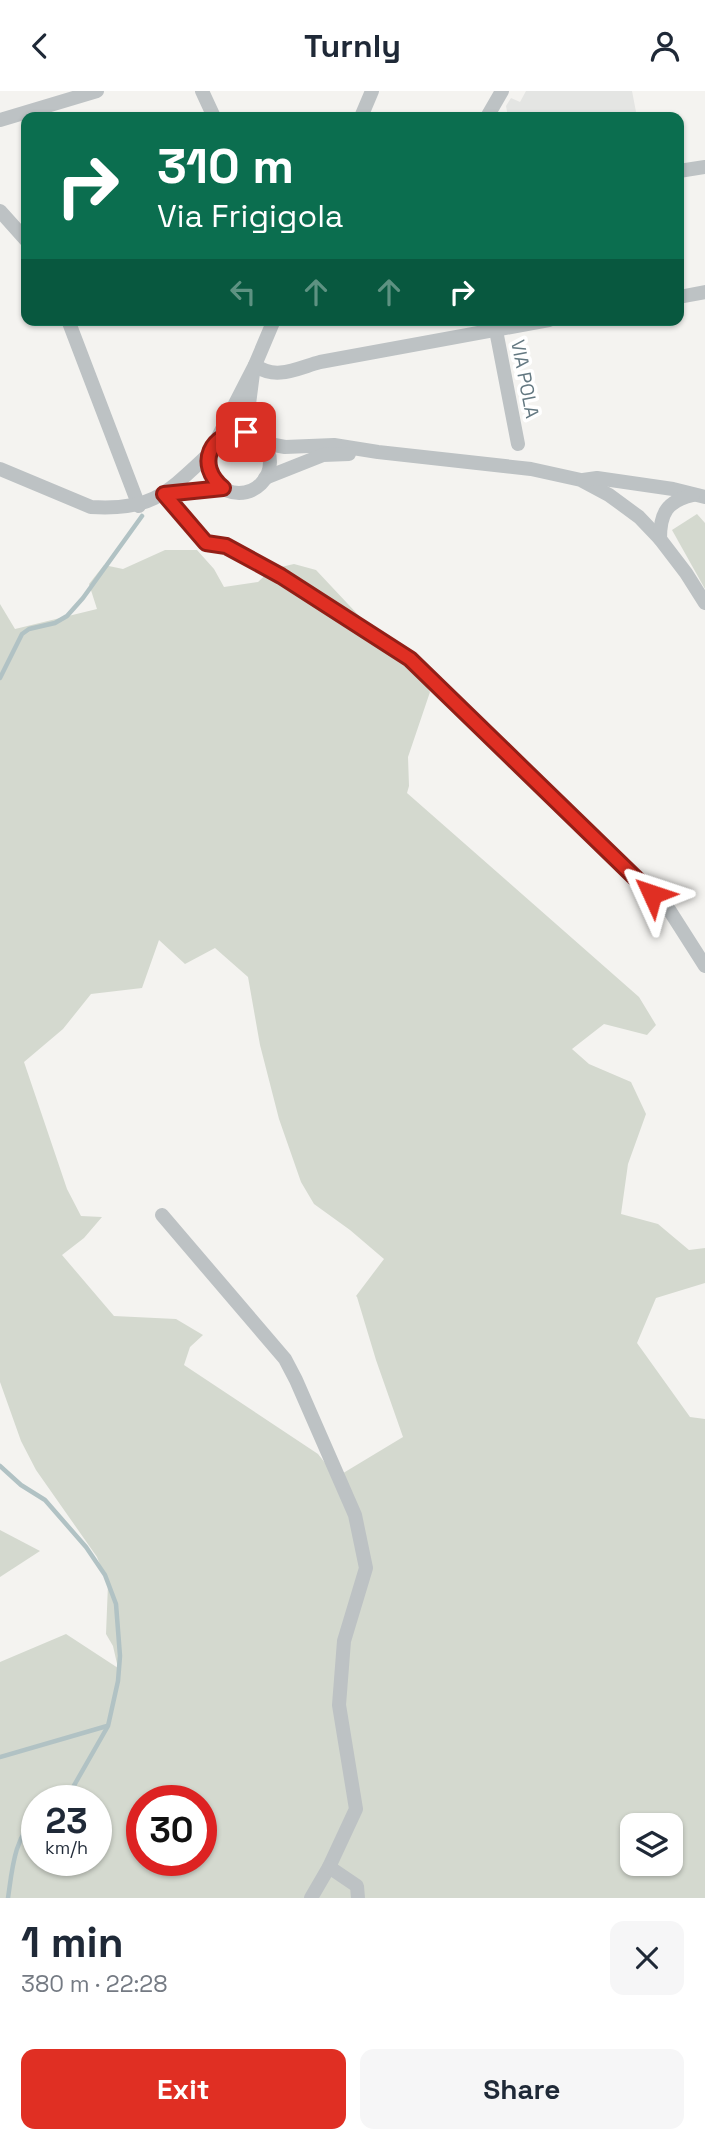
<!DOCTYPE html>
<html lang="en">
<head>
<meta charset="utf-8">
<style>
	:root { --surface:#fff; --page:#f6f6f7; --text:#1f2937; --muted:#747a83; --accent:#e02f23 }
	body { margin:0; font-family:"Space Grotesk",sans-serif; background:var(--page); color:var(--text); height:100vh; display:flex; flex-direction:column; font-size:26px; white-space:nowrap }
	* { box-sizing:border-box; margin:0 }
	p { font-size:23px; color:var(--muted) }
	.icon { flex:none; width:38px; height:38px; fill:none; stroke:currentColor; stroke-width:2; stroke-linecap:round; stroke-linejoin:round }
	.map { position:relative; height:1807px; overflow:hidden }
	.drawer { display:flex; flex-direction:column; background:var(--surface); flex:1 }
	.drawer>* { flex:none }
	.guide { position:absolute; left:21px; top:21px; width:663px; height:214px; border-radius:14px; box-shadow:0 2px 5px #0004; background:#0b6e4f; color:#fff; overflow:hidden }
	.controls { position:absolute; left:620px; top:1722px; display:grid; gap:14px }
	.controls a { display:grid; place-items:center; width:63px; height:63px; border-radius:14px; background:var(--surface); box-shadow:0 2px 5px #0004; font-size:35px }
	.speed { position:absolute; left:21px; top:1694px; display:flex; gap:14px; font-size:35px; font-weight:700; text-align:center }
	.speed>* { display:grid; place-content:center; width:91px; height:91px; border-radius:50%; background:var(--surface); box-shadow:0 2px 5px #0004; line-height:1 }
	.speed small { font-size:18px; font-weight:400 }
	.speed .limit { border:10px solid #d22; background:#fff; color:#111 }
	.pin { position:absolute; display:grid; place-items:center; width:60px; height:60px; color:#fff; margin:-30px; border-radius:14px; box-shadow:0 4px 10px #0006 }
	.me { position:absolute; width:77px; margin:-38px; rotate:312deg; stroke-linejoin:round; filter:drop-shadow(0 0 5px #0008) }
	.turn { display:flex; align-items:center; gap:24px; height:147px; padding:0 21px; font-size:32px }
	.turn .icon { width:91px; height:91px; stroke-width:2.5 }
	.turn b { display:block; font-size:49px; line-height:60px }
	.lanes { display:flex; align-items:center; height:66px; padding:0 21px; background:#0003; justify-content:center; gap:35px; direction:ltr }
	.lanes .off { opacity:.35 }
	.round { display:grid; place-items:center; flex:none; width:74px; height:74px; border-radius:14px; background:var(--page) }
	.head { display:flex; align-items:center; justify-content:space-between; height:119px; padding:0 21px }
	h1 { font-size:42px; font-weight:600; line-height:52px }
	.action { display:flex; gap:14px; margin-top:auto; padding:14px 21px }
	.action a { flex:1; height:80px; border-radius:14px; background:var(--accent); color:#fff; font-size:28px; font-weight:600; line-height:80px; text-align:center }
	.action a+a { background:var(--page); color:var(--text) }
	header { display:flex; justify-content:space-between; align-items:center; height:91px; padding:0 21px; background:var(--surface); font-size:32px; font-weight:600 }
	.map>svg:first-child { display:block }
	.built { fill:#e4e5e3 }
	.green { fill:#d4d9cf; fill-rule:evenodd }
	.lines { fill:none; stroke-linecap:round; stroke-linejoin:round }
	.stream { stroke:#b1c2c4; stroke-width:4.5 }
	.minor { stroke:#bdc2c4; stroke-width:14 }
	.route-casing { stroke:#921f17; stroke-width:18 }
	.route { stroke:#e02f23; stroke-width:12 }
	.labels { text-anchor:middle; dominant-baseline:central; stroke-width:7; stroke-linejoin:round; paint-order:stroke }
	.street-label { font-size:19px; fill:#637881; stroke:#fff }
</style>
</head>
<body>
<header><svg class="icon" aria-label="back" viewBox="0 0 24 24"><path d="M15 5l-7 7 7 7"/></svg>Turnly<svg class="icon" aria-label="person" viewBox="0 0 24 24"><circle cx="12" cy="8" r="4"/><path d="M4 21q1-7 8-7t8 7"/></svg></header>
<div class="map">
<svg width="705" height="1807" viewBox="0 0 705 1807">
	<rect width="100%" height="100%" fill="#f4f3f0"/>
	<polygon class="built" points="526,0 632,0 637,26 508,26 506,15 511,7 520,11"/>
	<g class="green">
		<polygon points="697,423 705,432 705,498 672,439"/>
		<path d="M165,459H197L214,478L224,496L258,491L272,478L294,473L316,479L362,528L413,577L430,601L408,666L409,695L407,702L639,906L656,934L647,944L604,933L572,958L589,973L631,991L646,1023L628,1073L621,1123L658,1133L689,1159L705,1157V1192L656,1207L637,1252L690,1326L705,1328V1807H0V1571L66,1543L118,1577L113,1555L106,1543L108,1493L97,1466L36,1379L21,1350L0,1291V513L15,538L97,518L89,493L104,474L123,478ZM159,849L185,873L215,857L248,886L260,954L279,1028L301,1091L314,1113L350,1139L384,1168L356,1205L357,1206L376,1269L403,1346L340,1384L333,1382L318,1363L184,1274L190,1256L203,1244L176,1228L114,1225L62,1164L84,1147L102,1126L81,1125L67,1098L24,971L63,938L91,903L142,897ZM37,1710H96V1769H37ZM142,1710H201V1769H142ZM632,1734H670V1773H632Z"/>
		<polygon points="0,1439 40,1460 0,1486"/>
	</g>
	<g class="lines">
		<g class="stream">
			<polyline points="0,587 22,543 29,538 55,532 67,525 83,507 142,425"/>
			<polyline points="0,1375 21,1394 45,1409 86,1456 105,1484 116,1513 120,1565 118,1590 108,1635 68,1705 55,1710"/>
			<polyline points="0,1666 107,1635"/>
			<path d="M8,1807C12,1780 14,1745 37,1726"/>
		</g>
		<g class="minor">
			<polyline points="202,0 214,26"/>
			<polyline points="361,26 372,0"/>
			<polyline points="487,26 502,0"/>
			<polyline points="0,29 97,0"/>
			<polyline points="679,80 705,76"/>
			<polyline points="0,120 26,149"/>
			<polyline points="679,206 705,201"/>
			<polyline points="68,229 139,415"/>
			<polyline points="494,229 518,353"/>
			<path d="M255,274C275,290 298,277 320,271L549,229"/>
			<polyline points="253,282 249,313 255,345"/>
			<circle cx="239" cy="371" r="31"/>
			<polyline points="217,348 255,274 274,229"/>
			<polyline points="264,352 285,356 334,354 378,361 531,378 581,389 609,404 639,426 660,448 686,482 705,512"/>
			<path d="M0,378L91,416C152,420 167,402 209,363"/>
			<polyline points="265,387 323,364 349,363"/>
			<polyline points="583,389 597,387 673,398 705,406"/>
			<polyline points="164,403 207,452 226,455 281,485 410,568 636,790 668,817 705,875"/>
			<polyline points="166,403 223,397"/>
			<path d="M660,448C660,422 667,410 693,404"/>
			<polyline points="162,1124 285,1268 296,1289 355,1424 366,1477 344,1550 339,1614 356,1718 329,1776 311,1807"/>
			<polyline points="329,1776 357,1795 358,1807"/>
		</g>
	</g>
	<g class="lines">
		<defs>
			<path id="route" d="M246,341C210,340 195,374 223,397L164,403L206,452L226,455L281,485L410,568L652,803"/>
		</defs>
		<use href="#route" class="route-casing"/>
		<use href="#route" class="route"/>
	</g>
	<g class="labels">
		<g class="street-label">
			<text transform="translate(525 288) rotate(79)">VIA POLA</text>
		</g>
	</g>
</svg>
<div class="controls">
<a><svg class="icon" aria-label="layers" viewBox="0 0 24 24"><path d="M12 4l9 5-9 5-9-5zM3 14l9 5 9-5"/></svg></a>
</div>
<div class="speed"><div>23<small>km/h</small></div><div class="limit">30</div></div>
<div class="pin" style="left:246px;top:341px;background:#d93025"><svg class="icon" aria-label="arrive" viewBox="0 0 24 24"><path d="M6 21V4h12l-3 4 3 4H6"/></svg></div>
<svg class="me" style="left:652px;top:803px" viewBox="-20 -20 40 40"><path d="M0-17L14 15 0 8-14 15z" fill="#e02f23" stroke="#fff" stroke-width="4"/></svg>
<div class="guide">
<div class="turn"><svg class="icon" aria-label="right" viewBox="0 0 24 24"><path d="M7 20v-9h11M14 6l5 5-5 5"/></svg><div><b>310 m</b>Via Frigigola</div></div>
<div class="lanes"><svg class="icon off" aria-label="left" viewBox="0 0 24 24"><path d="M17 20v-9H6M10 6l-5 5 5 5"/></svg><svg class="icon off" aria-label="ahead" viewBox="0 0 24 24"><path d="M12 20V5M6 11l6-6 6 6"/></svg><svg class="icon off" aria-label="ahead" viewBox="0 0 24 24"><path d="M12 20V5M6 11l6-6 6 6"/></svg><svg class="icon" aria-label="right" viewBox="0 0 24 24"><path d="M7 20v-9h11M14 6l5 5-5 5"/></svg></div>
</div>
</div>
<section class="drawer">
<div class="head"><div><h1>1 min</h1><p>380 m · 22:28</p></div><a class="round"><svg class="icon" aria-label="close" viewBox="0 0 24 24"><path d="M6 6l12 12M18 6L6 18"/></svg></a></div>
<div class="action"><a>Exit</a><a>Share</a></div>
</section>
</body>
</html>
